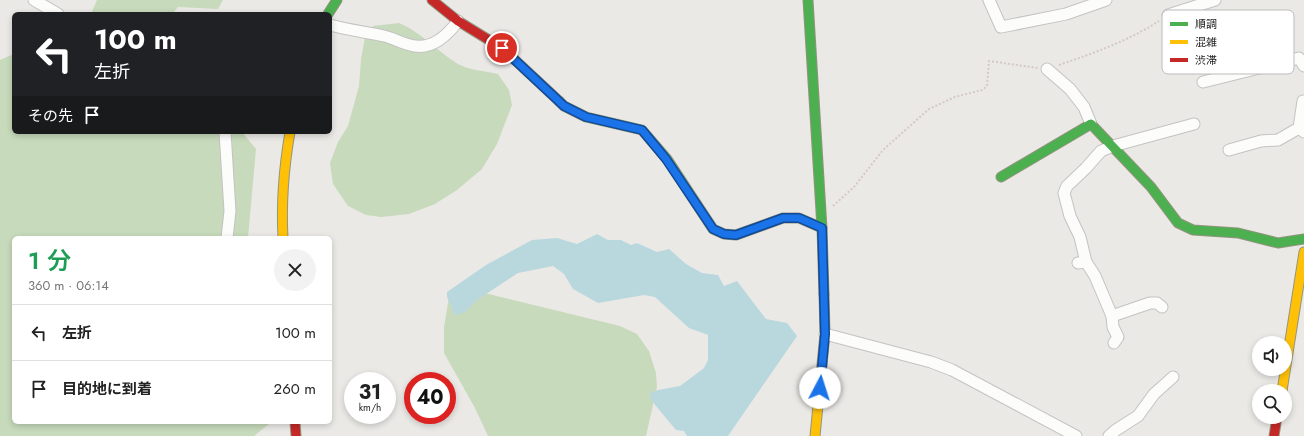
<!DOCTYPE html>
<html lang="ja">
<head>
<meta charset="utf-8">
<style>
	:root { --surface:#fff; --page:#f2f2f2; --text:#222; --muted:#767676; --line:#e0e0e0 }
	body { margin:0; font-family:Jost,"Noto Sans JP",sans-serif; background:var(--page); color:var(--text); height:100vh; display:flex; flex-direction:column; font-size:15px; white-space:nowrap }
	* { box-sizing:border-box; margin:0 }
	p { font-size:13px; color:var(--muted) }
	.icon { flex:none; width:22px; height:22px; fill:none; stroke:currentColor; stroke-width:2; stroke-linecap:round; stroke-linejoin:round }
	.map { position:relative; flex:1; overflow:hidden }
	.panel { position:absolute; left:12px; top:236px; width:320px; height:188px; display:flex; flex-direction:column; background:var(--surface); border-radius:6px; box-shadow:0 2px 6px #0003 }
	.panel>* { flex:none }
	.banner { position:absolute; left:12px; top:12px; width:320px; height:122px; border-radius:6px; box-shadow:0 2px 6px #0003; background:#202124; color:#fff; overflow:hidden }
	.buttons { position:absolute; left:1252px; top:336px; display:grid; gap:8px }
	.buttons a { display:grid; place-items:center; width:40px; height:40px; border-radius:50%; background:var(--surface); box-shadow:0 2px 6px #0003; font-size:20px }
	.speed { position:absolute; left:344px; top:372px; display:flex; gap:8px; font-size:20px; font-weight:700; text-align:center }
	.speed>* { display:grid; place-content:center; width:52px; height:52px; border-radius:50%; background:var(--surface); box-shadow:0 2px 6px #0003; line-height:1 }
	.speed small { font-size:10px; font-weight:400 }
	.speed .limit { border:6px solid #d22; background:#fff; color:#111 }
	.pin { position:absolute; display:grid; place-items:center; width:34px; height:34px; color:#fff; margin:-17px; border:2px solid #fff; border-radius:50%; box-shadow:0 1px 4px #0007 }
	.me { position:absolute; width:44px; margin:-22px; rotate:5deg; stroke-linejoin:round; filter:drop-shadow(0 0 3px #0008) }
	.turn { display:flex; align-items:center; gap:14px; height:84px; padding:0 16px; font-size:18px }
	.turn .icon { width:52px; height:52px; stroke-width:2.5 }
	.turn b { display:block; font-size:28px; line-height:34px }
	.then { display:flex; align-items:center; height:38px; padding:0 16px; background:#0003; gap:8px; font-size:15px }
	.round { display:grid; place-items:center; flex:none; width:42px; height:42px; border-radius:21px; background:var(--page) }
	.summary { display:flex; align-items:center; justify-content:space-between; height:68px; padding:0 16px }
	h1 { font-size:24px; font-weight:600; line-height:30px; color:#1e9e55 }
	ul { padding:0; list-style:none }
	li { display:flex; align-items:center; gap:12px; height:56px; padding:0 16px; border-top:1px solid var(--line) }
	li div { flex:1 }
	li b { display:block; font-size:15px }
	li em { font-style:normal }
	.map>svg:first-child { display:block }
	.forest { fill:#c7dabb }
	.water { fill:#b9d8de }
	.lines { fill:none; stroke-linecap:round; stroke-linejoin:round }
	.street-casing { stroke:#c4c3c2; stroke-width:13 }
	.fast-casing { stroke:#94947f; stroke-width:11 }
	.slow-casing { stroke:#94947f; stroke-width:11 }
	.jam-casing { stroke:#94947f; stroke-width:11 }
	.path { stroke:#d6c8c5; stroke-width:2; stroke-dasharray:2 2; stroke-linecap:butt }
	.street { stroke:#fcfcfb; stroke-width:11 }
	.fast { stroke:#4caf50; stroke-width:9 }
	.slow { stroke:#ffc107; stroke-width:9 }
	.jam { stroke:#c62828; stroke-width:9 }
	.route-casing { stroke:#114b97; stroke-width:10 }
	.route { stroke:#1a73e8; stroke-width:7 }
	.key { fill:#fff; stroke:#bbb; stroke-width:1 }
	.key-label { font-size:11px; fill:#1d1d1d }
</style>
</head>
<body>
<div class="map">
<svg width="1304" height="436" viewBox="0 0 1304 436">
	<rect width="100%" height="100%" fill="#ebe9e6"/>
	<g class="forest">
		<polygon points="97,0 223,0 218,9 178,7 172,14 91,14"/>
		<path d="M399,23C421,32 438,52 458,64C469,70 485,71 498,74L509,90L512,105L497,144L482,169L457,190L435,204L409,214L381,217L366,215L348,206L333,184L330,163L338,142L348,126L359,86L361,59L365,37L373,26Z"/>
		<polygon points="14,54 14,132 242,132 256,149 248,238 14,238 14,422 270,422 269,424 254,436 0,436 0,60"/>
		<polygon points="468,289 620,326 637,334 649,351 656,373 657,387 646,436 488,436 475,408 444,353 444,327 449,297"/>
	</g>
	<polygon class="water" points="597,234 608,240 621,240 631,245 637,243 657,252 669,249 686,264 702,273 718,275 724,286 737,281 766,319 787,323 797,336 728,436 687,436 684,431 676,430 651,400 650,393 658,390 680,386 704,368 708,360 708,335 689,328 655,297 644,295 598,303 573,289 564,274 553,266 518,273 477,300 465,312 455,315 447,297 447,292 486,265 532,240 557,238 577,244"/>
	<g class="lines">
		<defs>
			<g id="street">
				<polyline points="34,0 58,14"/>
				<polyline points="989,0 1001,27 1066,14 1106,0"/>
				<polyline points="1168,15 1215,0"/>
				<path d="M330,25C348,30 366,32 384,36C393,38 401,43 410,45C431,51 447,36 458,21"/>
				<polyline points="1047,69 1070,89 1084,107 1091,124"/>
				<polyline points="1203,82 1299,58 1304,66"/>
				<polyline points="1303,101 1299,128 1304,132"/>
				<polyline points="225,132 230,211 227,238"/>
				<polyline points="1229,150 1261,141 1278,140 1299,128"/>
				<polyline points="1086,262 1095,276 1112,316 1150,303 1157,303 1162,307"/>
				<polyline points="1078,263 1086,262 1080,237 1070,216 1064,193 1067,186 1086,168 1101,151 1113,146 1194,124"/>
				<polyline points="1112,316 1113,327 1118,337 1114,343"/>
				<polyline points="825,334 931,362 952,370 1076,436"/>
				<polyline points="1109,436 1116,430 1138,416 1154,394 1173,377"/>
			</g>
			<g id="fast">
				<polyline points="808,0 822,228 824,294"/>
				<polyline points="328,14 337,0"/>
				<polyline points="559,101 564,106 586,117 642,130 667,159 713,229 724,234 736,235 783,218 799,218 822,228"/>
				<polyline points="1001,177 1091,124 1151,187 1178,223 1193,230 1238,233 1278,243 1304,239"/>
			</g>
			<g id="slow">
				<path d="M283,238C281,202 284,167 290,132"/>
				<polyline points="1282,391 1304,252"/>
				<polyline points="815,436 825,334 824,294"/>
			</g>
			<g id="jam">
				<polyline points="432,0 458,21 502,48 559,101"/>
				<polyline points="295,422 296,436"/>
				<polyline points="1274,436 1277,417"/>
			</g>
		</defs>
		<use href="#street" class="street-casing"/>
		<use href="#fast" class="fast-casing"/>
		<use href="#slow" class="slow-casing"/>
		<use href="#jam" class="jam-casing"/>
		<g class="path">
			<path d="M1059,65C1094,53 1128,41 1159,21"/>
			<polyline points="833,206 854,187 883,150 929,109 955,97 982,90 987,86 989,61 1038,68"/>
		</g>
		<use href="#street" class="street"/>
		<use href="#fast" class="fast"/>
		<use href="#slow" class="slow"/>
		<use href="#jam" class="jam"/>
	</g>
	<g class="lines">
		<defs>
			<polyline id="route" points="502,48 564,106 586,117 642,130 666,159 713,229 724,234 736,235 783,218 799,218 822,228 825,334 820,388"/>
		</defs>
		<use href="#route" class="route-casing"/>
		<use href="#route" class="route"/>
	</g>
	<rect x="1162" y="10" width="132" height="64" rx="6" class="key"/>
	<rect x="1170" y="22" width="18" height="4" fill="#4caf50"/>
	<rect x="1170" y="40" width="18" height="4" fill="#ffc107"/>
	<rect x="1170" y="58" width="18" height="4" fill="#c62828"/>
	<g class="key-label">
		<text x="1195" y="28">順調</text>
		<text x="1195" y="46">混雑</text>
		<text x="1195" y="64">渋滞</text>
	</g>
</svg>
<div class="buttons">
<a><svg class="icon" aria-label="sound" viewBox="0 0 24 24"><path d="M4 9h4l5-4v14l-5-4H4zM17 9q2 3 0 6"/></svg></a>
<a><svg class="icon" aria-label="search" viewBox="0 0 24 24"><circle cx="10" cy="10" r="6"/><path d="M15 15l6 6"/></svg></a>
</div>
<div class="speed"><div>31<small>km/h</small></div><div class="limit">40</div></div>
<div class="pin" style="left:502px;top:48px;background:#d93025"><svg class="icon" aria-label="arrive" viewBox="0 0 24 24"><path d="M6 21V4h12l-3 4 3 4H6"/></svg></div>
<svg class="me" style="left:820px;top:388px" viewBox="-20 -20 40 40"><circle r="19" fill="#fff"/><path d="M0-13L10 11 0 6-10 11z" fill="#1a73e8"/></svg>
<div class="banner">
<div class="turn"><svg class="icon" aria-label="left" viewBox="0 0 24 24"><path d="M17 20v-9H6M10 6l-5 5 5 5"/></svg><div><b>100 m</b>左折</div></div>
<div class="then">その先<svg class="icon" aria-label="arrive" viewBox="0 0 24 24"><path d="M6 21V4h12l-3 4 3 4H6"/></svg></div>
</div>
<section class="panel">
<div class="summary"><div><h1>1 分</h1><p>360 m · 06:14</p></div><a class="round"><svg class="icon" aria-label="close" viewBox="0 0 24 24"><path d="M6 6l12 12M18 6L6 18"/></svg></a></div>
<ul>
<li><svg class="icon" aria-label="left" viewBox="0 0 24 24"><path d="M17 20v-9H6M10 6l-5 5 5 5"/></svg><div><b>左折</b></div><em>100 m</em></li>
<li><svg class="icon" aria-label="arrive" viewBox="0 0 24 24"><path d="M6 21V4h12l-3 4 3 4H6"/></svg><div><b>目的地に到着</b></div><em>260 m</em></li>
</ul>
</section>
</div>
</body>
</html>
